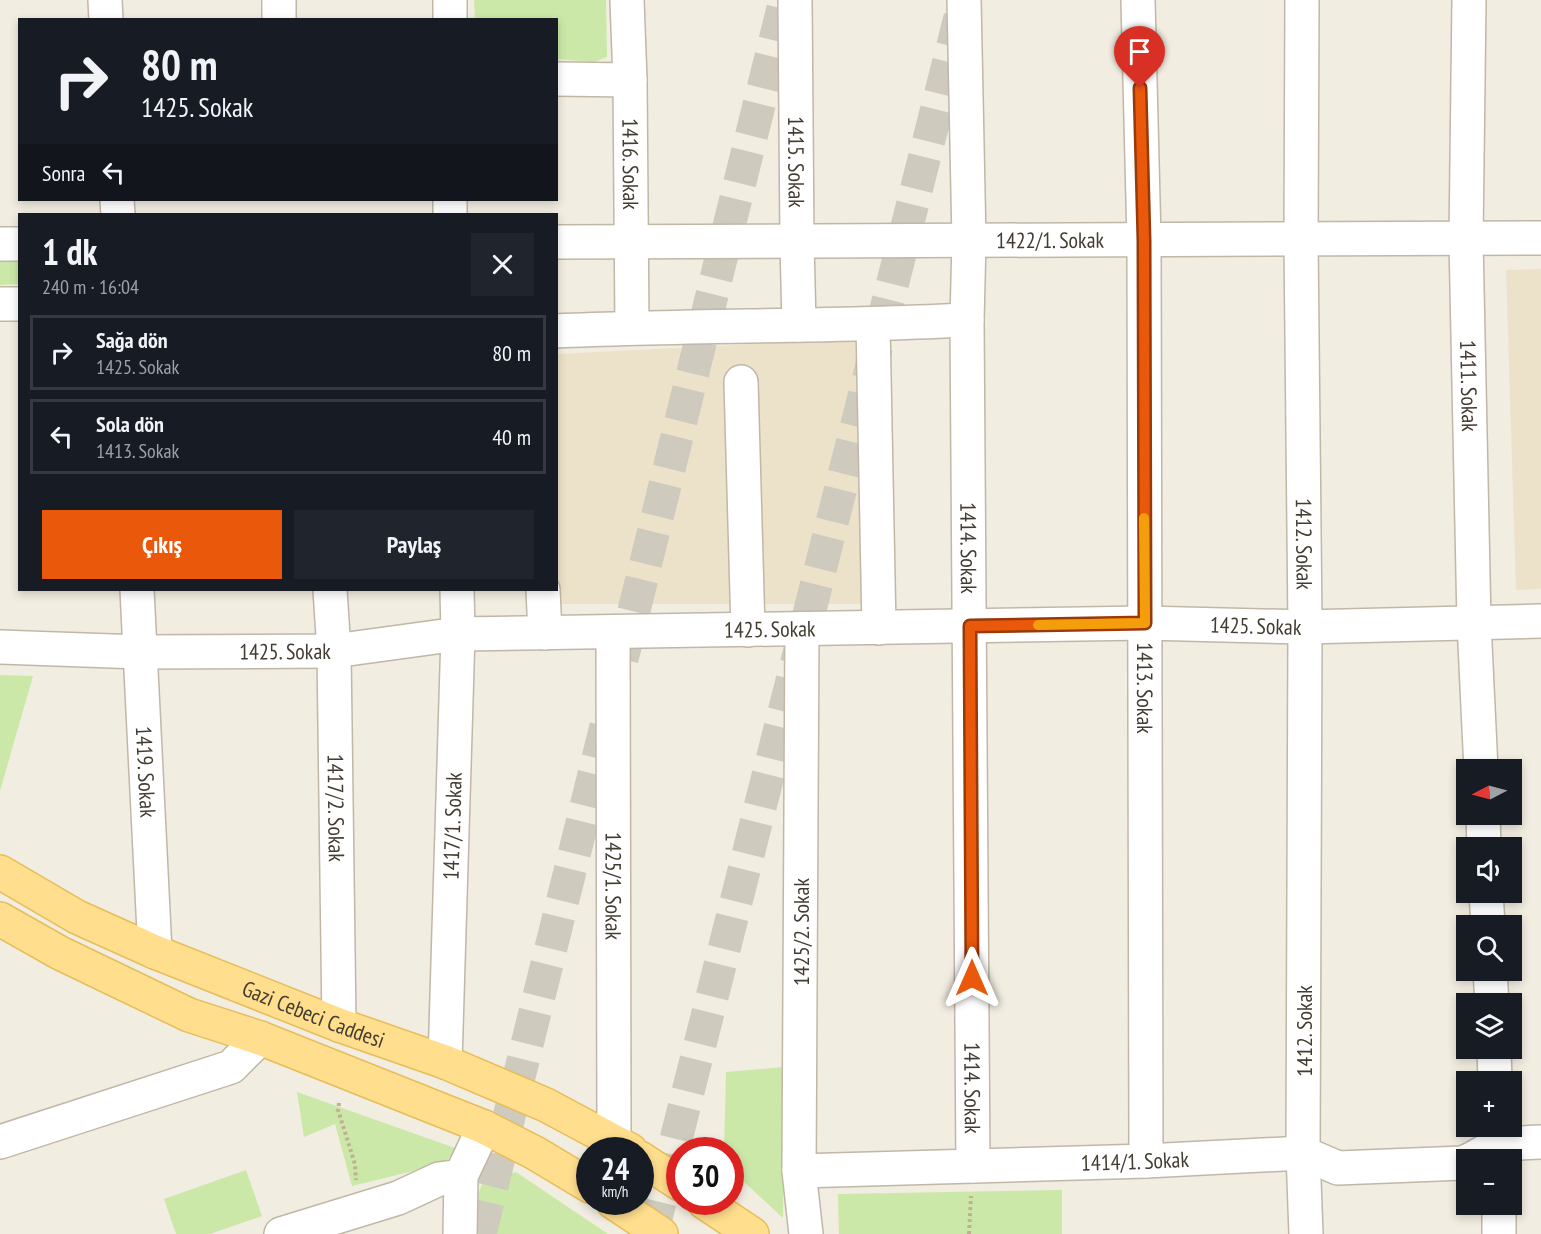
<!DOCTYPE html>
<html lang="tr">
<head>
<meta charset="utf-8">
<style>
	:root { --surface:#171b24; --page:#20242c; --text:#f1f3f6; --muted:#9ea1a6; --line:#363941; --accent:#ea580c }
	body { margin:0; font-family:"PT Sans Narrow",sans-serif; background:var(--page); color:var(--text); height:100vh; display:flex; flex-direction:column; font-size:22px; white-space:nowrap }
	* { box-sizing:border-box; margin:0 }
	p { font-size:20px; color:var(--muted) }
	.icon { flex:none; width:33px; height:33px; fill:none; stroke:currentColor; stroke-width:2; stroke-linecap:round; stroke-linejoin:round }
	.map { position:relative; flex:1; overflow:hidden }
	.details { position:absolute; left:18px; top:213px; width:540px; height:378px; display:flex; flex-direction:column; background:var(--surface); border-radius:0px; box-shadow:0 3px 9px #0003 }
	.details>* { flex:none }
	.hud { position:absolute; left:18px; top:18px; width:540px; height:183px; border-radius:0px; box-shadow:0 3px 9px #0003; background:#171b24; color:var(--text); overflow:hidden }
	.needle { width:39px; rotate:264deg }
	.tools { position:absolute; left:1456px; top:759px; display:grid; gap:12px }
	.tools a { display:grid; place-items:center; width:66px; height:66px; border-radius:0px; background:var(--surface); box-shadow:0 3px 9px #0003; font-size:30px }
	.speed { position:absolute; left:576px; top:1137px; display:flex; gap:12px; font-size:30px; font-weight:700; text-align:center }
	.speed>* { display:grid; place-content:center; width:78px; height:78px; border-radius:50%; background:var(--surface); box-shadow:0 3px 9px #0003; line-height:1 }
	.speed small { font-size:15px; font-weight:400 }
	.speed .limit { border:9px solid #d22; background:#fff; color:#111 }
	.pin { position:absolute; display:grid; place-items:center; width:51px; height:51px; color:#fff; margin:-62px -26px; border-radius:50% 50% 50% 0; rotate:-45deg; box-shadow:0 0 6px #0007 }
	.pin .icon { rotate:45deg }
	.me { position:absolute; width:66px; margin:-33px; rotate:0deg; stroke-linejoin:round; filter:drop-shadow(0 0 4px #0008) }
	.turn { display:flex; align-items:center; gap:21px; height:126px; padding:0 24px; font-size:27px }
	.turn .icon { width:78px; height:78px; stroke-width:2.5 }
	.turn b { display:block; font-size:42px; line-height:51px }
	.then { display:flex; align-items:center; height:57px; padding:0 24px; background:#0003; gap:12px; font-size:22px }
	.round { display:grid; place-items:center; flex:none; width:63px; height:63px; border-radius:0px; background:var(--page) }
	.head { display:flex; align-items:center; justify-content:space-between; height:102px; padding:0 24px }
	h1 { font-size:36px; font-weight:800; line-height:45px }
	.action { display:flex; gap:12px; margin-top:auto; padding:12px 24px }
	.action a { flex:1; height:69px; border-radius:0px; background:var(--accent); color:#fff; font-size:24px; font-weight:800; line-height:69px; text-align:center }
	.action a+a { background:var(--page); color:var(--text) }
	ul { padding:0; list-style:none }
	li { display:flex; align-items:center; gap:18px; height:75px; margin:0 12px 9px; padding:0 12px; border:3px solid var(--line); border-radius:0px }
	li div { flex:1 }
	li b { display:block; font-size:22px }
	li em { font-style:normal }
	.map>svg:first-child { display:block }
	.education { fill:#ece2ca }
	.green { fill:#cbe8a8 }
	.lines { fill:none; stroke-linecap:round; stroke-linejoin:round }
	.highway-tunnel { stroke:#cfcabe; stroke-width:33; stroke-dasharray:33 16; stroke-linecap:butt }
	.minor-casing { stroke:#c0b7a7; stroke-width:36 }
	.major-casing { stroke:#e7bd59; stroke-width:36 }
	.path { stroke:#bfb095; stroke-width:4; stroke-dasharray:3 3; stroke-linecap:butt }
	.minor { stroke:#fff; stroke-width:33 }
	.major { stroke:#ffde8d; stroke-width:33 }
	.route-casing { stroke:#983908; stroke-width:15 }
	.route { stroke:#ea580c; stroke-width:10 }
	.slow { stroke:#f59e0b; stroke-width:10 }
	.labels { text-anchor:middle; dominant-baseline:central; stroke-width:5; stroke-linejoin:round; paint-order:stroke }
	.street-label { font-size:22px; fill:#433c32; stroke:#fff }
</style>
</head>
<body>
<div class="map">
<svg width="1541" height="1234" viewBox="0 0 1541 1234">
	<rect width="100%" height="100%" fill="#f2ede1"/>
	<g class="education">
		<polygon points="1541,269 1541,589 1516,590 1506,270"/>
		<polygon points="855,339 863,604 553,604 556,590 557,354"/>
	</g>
	<g class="green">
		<polygon points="474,0 606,0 607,57 594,62 557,59 556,20 475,19"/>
		<polygon points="19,258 19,284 0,285 0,259"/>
		<polygon points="0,675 33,676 0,791"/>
		<polygon points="784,1067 783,1218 731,1170 730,1150 724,1150 726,1072"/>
		<polygon points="297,1092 455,1148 446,1163 352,1186 335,1124 304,1137"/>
		<polygon points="246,1170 262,1216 210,1234 176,1234 164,1199"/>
		<polygon points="516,1172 608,1234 477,1234 471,1210 484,1180"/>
		<polygon points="1062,1190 1062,1234 839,1234 838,1194"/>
	</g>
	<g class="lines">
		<g class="highway-tunnel">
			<polyline points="622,659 785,0"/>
			<polyline points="480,1234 608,718"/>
			<polyline points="652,1234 960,17"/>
		</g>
		<defs>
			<g id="minor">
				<polyline points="105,0 106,20"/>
				<polyline points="279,0 279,20"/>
				<polyline points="450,0 450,20"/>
				<path id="s1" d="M627,0L630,80L632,328"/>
				<path id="s2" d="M795,0L797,241L799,325"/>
				<path id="s3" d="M964,0L969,241L967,320L973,1166"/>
				<path id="s4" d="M1138,0L1144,241L1146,1161"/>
				<path id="s5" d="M1302,0L1301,240L1305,627L1303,1153L1306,1234"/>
				<path id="s6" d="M1469,0L1466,240L1474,623L1481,770"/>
				<polyline points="556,79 630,80"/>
				<polyline points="117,200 118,214"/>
				<polyline points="450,214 450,200"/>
				<path id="s7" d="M556,242L1541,238"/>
				<polyline points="0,244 20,244"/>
				<polyline points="0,304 20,304"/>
				<polyline points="873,325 879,628"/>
				<path d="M556,331C693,325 830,327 967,320"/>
				<polyline points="741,382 748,630"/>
				<path id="s8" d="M137,590L155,952"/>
				<path id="s9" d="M330,590L334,651L339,1025"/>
				<polyline points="543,590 545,633"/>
				<polyline points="802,629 799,1171 806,1234"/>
				<path id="s10" d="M613,632L614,1141"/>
				<path id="s11" d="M0,647L140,652L334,651L458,634L1145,623L1305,627L1541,621"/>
				<polyline points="1483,814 1484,848"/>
				<polyline points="1486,892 1488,926"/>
				<polyline points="1490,970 1492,1004"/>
				<polyline points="1494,1048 1495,1082"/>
				<path id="s12" d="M445,1062L458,634L457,590"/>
				<polyline points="0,1142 231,1067 260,1038"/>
				<polyline points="1470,1160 1498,1144 1541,1142"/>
				<path id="s13" d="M799,1171L1146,1161L1303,1153L1338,1168L1463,1163L1467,1161"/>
				<polyline points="1499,1204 1499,1234"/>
				<polyline points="281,1234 398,1198 439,1179 461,1176"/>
				<polyline points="460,1234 461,1176 484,1127"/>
			</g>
			<g id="major">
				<path id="s14" d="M0,872L77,917L155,952L339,1025L445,1062L546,1105L630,1150"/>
				<polyline points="0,919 60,953 189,1015 260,1038 484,1127 535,1153 590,1186"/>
				<polyline points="640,1158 680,1184"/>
				<polyline points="613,1202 661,1234"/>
				<polyline points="704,1202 752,1234"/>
			</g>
		</defs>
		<use href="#minor" class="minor-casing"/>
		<use href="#major" class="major-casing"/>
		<g class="path">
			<polyline points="339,1103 338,1110 355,1164 356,1180"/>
			<polyline points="969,1234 971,1196"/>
		</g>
		<use href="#minor" class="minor"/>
		<use href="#major" class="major"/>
	</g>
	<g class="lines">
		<defs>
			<polyline id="route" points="972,978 970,626 1145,623 1144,241 1140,88"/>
		</defs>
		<use href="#route" class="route-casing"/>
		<use href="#route" class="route"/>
		<polyline class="slow" points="1038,625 1145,623 1144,518"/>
	</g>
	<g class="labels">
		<g class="street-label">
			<text stroke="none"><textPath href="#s2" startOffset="162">1415. Sokak</textPath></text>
			<text stroke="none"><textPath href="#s1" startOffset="164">1416. Sokak</textPath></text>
			<text stroke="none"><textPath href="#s7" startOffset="494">1422/1. Sokak</textPath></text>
			<text stroke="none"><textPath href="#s6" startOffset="386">1411. Sokak</textPath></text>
			<text stroke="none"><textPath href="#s5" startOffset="544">1412. Sokak</textPath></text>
			<text stroke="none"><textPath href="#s3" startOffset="548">1414. Sokak</textPath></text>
			<text stroke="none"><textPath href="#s11" startOffset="1257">1425. Sokak</textPath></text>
			<text stroke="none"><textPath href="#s11" startOffset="771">1425. Sokak</textPath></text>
			<text stroke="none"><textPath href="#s11" startOffset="285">1425. Sokak</textPath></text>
			<text stroke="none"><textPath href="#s4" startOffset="688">1413. Sokak</textPath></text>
			<text stroke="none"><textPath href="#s8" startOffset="182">1419. Sokak</textPath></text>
			<text stroke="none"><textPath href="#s9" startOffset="218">1417/2. Sokak</textPath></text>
			<text stroke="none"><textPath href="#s12" startOffset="236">1417/1. Sokak</textPath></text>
			<text stroke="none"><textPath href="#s10" startOffset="254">1425/1. Sokak</textPath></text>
			<text transform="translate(801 932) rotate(-90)">1425/2. Sokak</text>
			<text stroke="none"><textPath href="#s14" startOffset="345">Gazi Cebeci Caddesi</textPath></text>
			<text transform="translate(1304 1031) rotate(-90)">1412. Sokak</text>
			<text stroke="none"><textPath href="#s3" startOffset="1088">1414. Sokak</textPath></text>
			<text stroke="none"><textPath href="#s13" startOffset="336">1414/1. Sokak</textPath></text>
		</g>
	</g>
</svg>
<div class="tools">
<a><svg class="needle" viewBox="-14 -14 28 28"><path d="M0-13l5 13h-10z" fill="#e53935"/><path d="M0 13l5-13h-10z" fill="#9ea1a6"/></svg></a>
<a><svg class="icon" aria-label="sound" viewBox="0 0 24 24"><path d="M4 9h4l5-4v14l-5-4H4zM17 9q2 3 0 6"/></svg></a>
<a><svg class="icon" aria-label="search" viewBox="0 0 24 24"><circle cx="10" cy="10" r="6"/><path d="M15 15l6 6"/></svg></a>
<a><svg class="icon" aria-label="layers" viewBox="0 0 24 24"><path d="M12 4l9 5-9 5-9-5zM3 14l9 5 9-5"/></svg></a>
<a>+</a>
<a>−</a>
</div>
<div class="speed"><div>24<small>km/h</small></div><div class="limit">30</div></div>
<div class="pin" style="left:1140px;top:88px;background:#d93025"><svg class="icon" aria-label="arrive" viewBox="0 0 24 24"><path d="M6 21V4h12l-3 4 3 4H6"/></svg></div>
<svg class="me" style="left:972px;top:978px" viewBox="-20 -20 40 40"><path d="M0-17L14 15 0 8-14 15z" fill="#ea580c" stroke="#fff" stroke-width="4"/></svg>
<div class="hud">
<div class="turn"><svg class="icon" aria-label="right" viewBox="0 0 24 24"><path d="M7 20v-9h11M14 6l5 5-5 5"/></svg><div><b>80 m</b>1425. Sokak</div></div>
<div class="then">Sonra<svg class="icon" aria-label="left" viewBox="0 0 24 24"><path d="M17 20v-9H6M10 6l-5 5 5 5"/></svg></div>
</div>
<section class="details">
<div class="head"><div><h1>1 dk</h1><p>240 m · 16:04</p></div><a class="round"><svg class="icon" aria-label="close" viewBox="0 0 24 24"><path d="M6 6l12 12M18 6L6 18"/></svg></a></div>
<ul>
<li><svg class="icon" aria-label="right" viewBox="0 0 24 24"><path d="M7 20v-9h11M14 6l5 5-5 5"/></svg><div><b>Sağa dön</b><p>1425. Sokak</p></div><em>80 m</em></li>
<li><svg class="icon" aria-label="left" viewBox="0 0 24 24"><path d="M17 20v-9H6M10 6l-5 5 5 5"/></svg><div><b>Sola dön</b><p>1413. Sokak</p></div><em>40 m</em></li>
</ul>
<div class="action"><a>Çıkış</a><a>Paylaş</a></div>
</section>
</div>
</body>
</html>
